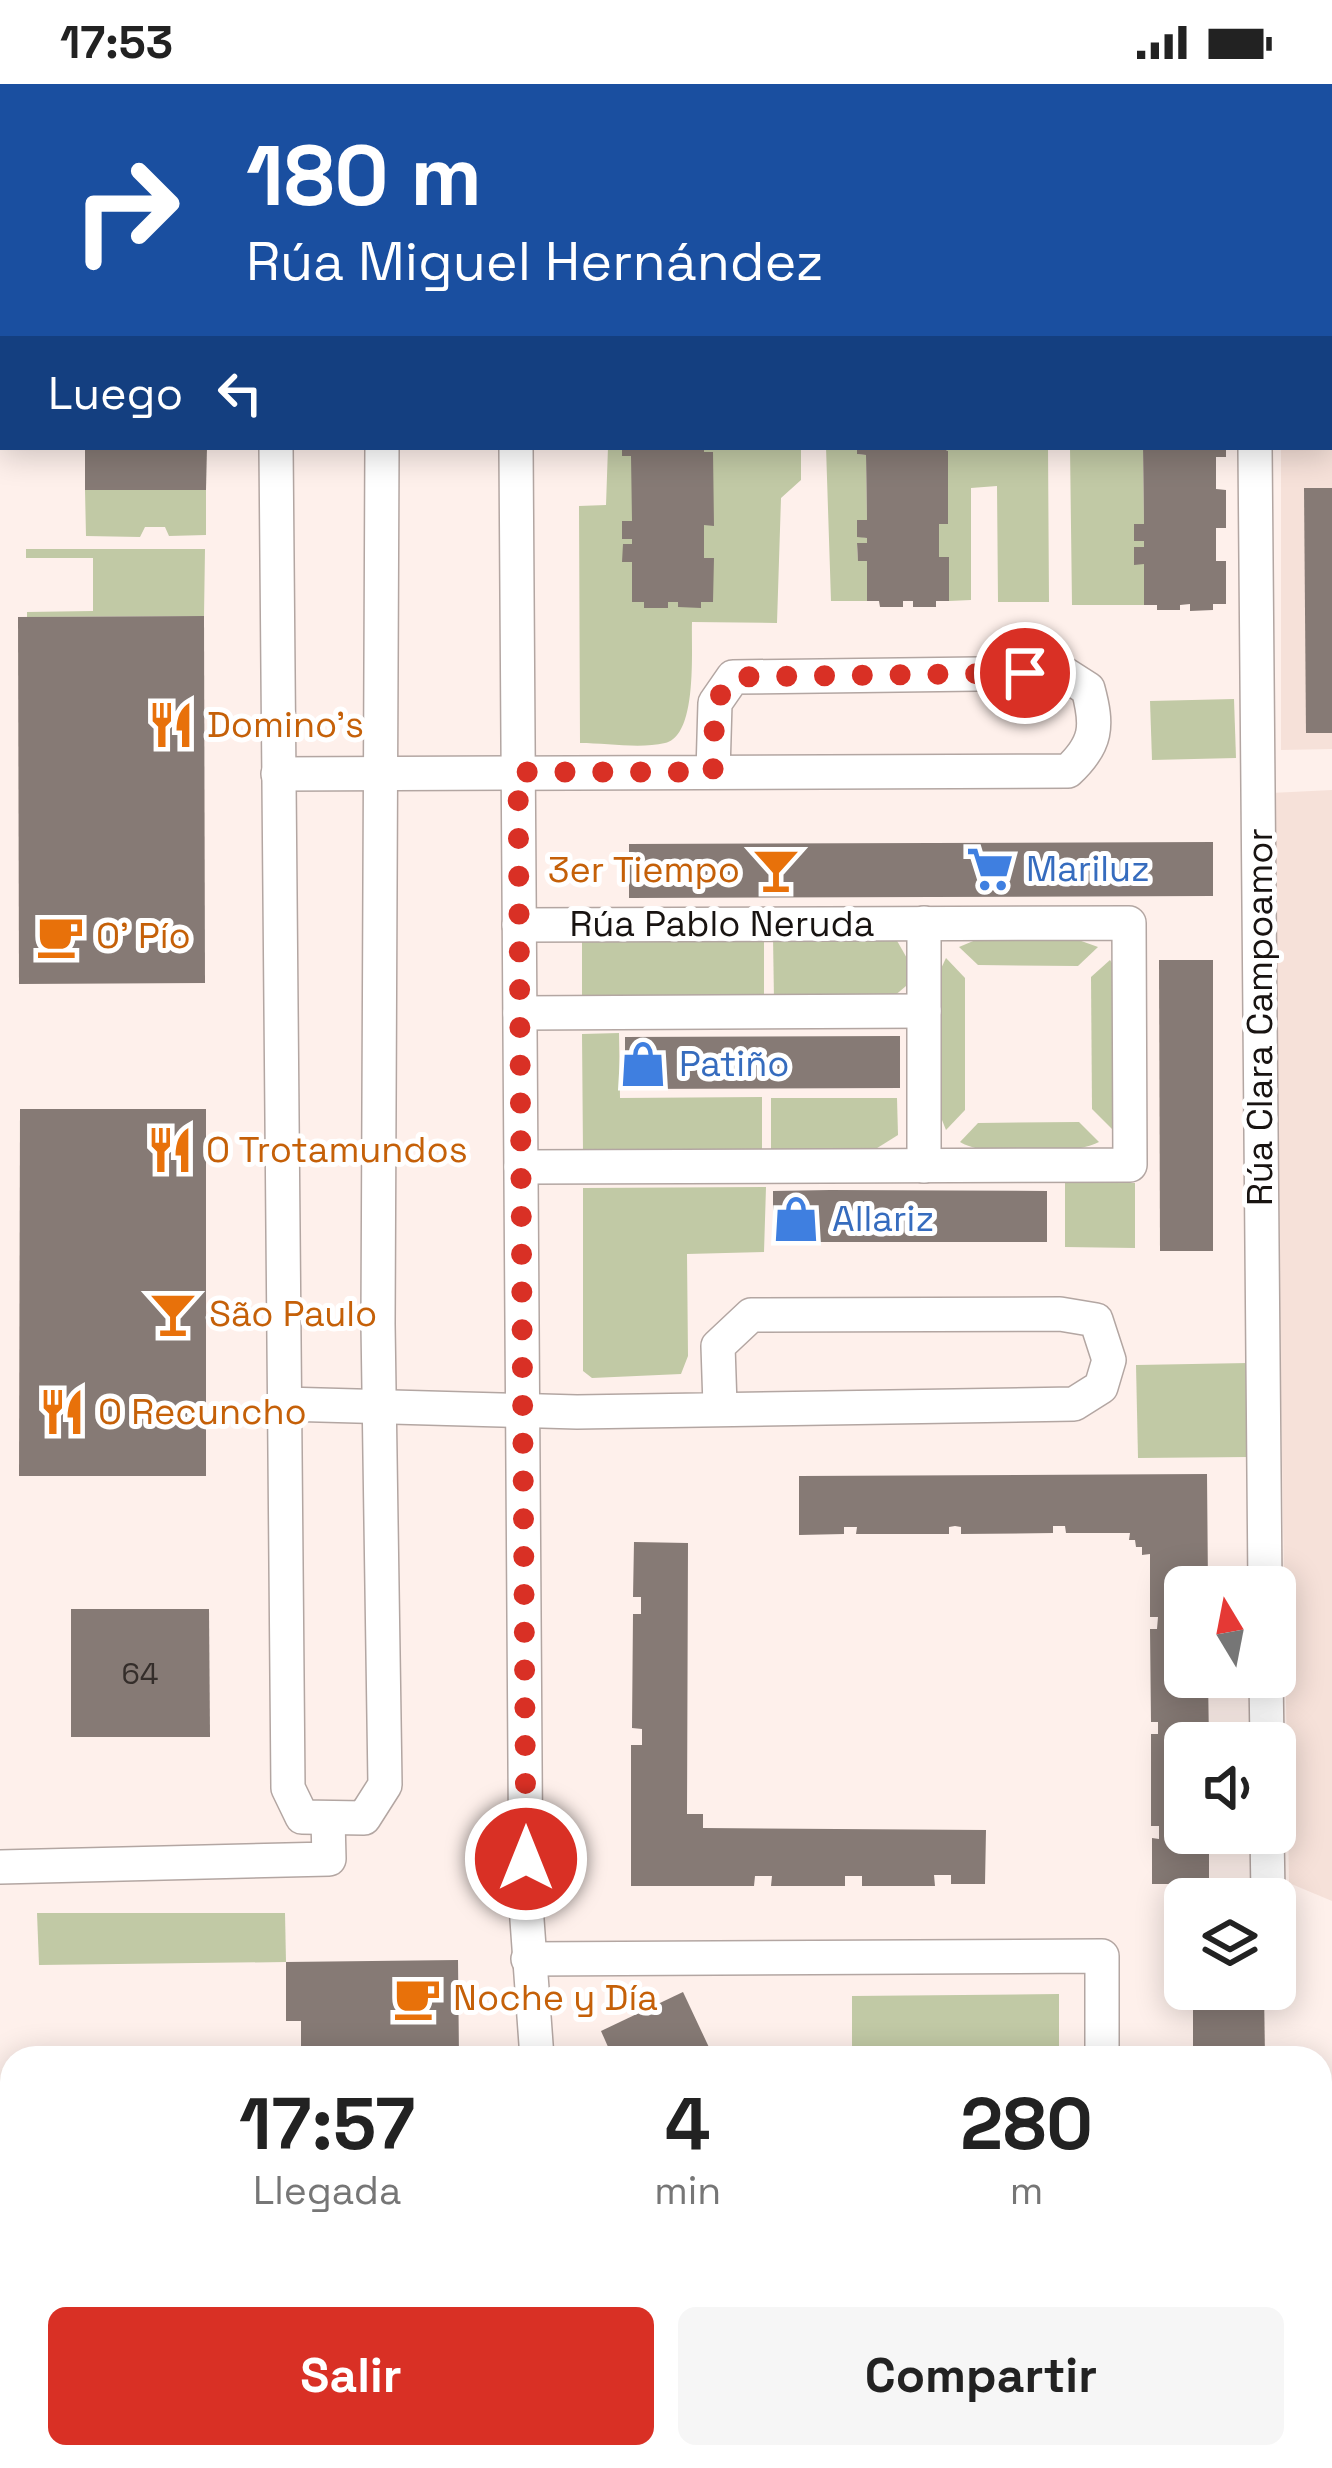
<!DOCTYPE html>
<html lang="es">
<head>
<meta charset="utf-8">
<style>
	:root { --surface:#fff; --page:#f6f6f6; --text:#222; --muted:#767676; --accent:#d93025 }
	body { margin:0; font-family:"Space Grotesk",sans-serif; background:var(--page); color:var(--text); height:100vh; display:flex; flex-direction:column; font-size:45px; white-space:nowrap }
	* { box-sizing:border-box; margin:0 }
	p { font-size:39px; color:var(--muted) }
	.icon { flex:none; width:66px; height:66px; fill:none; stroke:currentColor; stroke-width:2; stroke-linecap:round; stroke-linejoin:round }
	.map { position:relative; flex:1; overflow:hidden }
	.panel { position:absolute; left:0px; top:1962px; width:1332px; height:423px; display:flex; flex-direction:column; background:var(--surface); border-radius:36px 36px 0 0; box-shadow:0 6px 30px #0003 }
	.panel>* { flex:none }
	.banner { position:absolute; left:0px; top:0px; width:1332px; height:366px; box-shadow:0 6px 30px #0003; background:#1a4fa0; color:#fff; overflow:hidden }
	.needle { width:78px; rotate:350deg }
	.fabs { position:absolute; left:1164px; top:1482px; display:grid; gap:24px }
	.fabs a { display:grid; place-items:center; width:132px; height:132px; border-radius:18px; background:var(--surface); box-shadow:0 6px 30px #0003; font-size:60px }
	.pin { position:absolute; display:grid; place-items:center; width:102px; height:102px; color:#fff; margin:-51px; border:6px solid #fff; border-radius:50%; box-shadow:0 3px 12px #0007 }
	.me { position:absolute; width:132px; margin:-66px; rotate:0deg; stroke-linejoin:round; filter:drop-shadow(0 0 9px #0008) }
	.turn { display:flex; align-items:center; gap:42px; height:252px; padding:0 48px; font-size:54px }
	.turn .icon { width:156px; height:156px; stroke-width:2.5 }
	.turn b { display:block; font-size:84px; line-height:102px }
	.then { display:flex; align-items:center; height:114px; padding:0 48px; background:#0003; gap:24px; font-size:45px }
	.eta { display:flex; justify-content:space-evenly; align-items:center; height:204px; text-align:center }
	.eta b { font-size:72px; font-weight:600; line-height:84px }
	.button { display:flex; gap:24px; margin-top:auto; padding:24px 48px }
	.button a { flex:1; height:138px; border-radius:18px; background:var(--accent); color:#fff; font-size:48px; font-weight:600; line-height:138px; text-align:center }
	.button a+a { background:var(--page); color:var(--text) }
	.status { display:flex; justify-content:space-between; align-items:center; height:84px; padding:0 60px; background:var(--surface); direction:ltr }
	.status svg { height:33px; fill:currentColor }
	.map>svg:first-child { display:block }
	.built { fill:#f6e1d9 }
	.green { fill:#c1c9a5 }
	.building { fill:#867a75 }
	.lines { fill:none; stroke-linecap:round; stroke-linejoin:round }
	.street-casing { stroke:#b3a6a2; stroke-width:36 }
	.street { stroke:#fff; stroke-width:33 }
	.route { stroke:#d93025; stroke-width:21; stroke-dasharray:0 37.8 }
	.labels { text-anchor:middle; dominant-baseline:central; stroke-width:10; stroke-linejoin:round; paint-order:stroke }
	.number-label { font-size:30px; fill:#342d2a }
	.food-label { font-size:36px; fill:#c56008; stroke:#fff; text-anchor:start }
	.shop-label { font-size:36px; fill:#366cbe; stroke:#fff; text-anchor:start }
	.street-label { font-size:36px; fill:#181311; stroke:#fff }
</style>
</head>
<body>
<div class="status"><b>17:53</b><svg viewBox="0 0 49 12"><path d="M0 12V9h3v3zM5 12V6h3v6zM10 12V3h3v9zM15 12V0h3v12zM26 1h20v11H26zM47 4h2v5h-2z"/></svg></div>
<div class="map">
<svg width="1332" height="2384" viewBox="0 0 1332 2384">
	<rect width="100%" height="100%" fill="#fef0eb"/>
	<g class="built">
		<polygon points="1278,0 1332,0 1332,665 1281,666 1281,363 1329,363 1329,3"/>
		<polygon points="1332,706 1332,1817 1289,1799 1271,709"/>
	</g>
	<g class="green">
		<path d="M608,363H801V396L781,414L777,539L692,538C691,566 698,652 665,659C640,665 606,659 580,659L579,422L606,421Z"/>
		<polygon points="826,363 857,363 857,370 866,371 867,436 858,437 857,452 867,454 867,459 857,460 858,476 867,477 867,517 831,517"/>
		<polygon points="939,363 1048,363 1049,518 998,518 997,402 971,404 971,516 949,517 949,474 939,473 939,440 948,439 948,367"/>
		<polygon points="1070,363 1143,363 1144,440 1134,441 1134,457 1144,457 1144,463 1134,464 1134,480 1144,480 1144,521 1072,521"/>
		<polygon points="85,406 206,406 206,451 169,452 165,443 145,443 140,453 86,452"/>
		<polygon points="26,465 205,465 204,532 27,533 27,528 93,527 93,474 26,474"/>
		<polygon points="1234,615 1236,674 1152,676 1150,617"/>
		<polygon points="764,852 764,915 582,916 582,854"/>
		<polygon points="773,853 896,855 908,876 906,902 893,913 774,916"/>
		<polygon points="1073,854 1098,863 1078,882 978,881 959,863 978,855"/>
		<polygon points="946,874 965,894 965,1026 946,1046 938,1026 937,893"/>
		<polygon points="1110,876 1114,882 1116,1035 1112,1045 1092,1025 1091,893"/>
		<polygon points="619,949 620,1014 762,1013 762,1068 583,1069 582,950"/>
		<polygon points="771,1014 897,1014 898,1051 874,1066 771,1069"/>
		<path d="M1079,1038L1099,1058C1072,1072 986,1074 960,1058L978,1039Z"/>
		<polygon points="1065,1099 1135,1099 1135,1164 1065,1163"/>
		<polygon points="766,1103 764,1168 687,1170 688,1272 681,1290 592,1294 583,1287 583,1104"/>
		<polygon points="1248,1279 1249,1373 1138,1374 1136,1281"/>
		<polygon points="37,1829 285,1829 286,1878 39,1881"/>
		<polygon points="1059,1910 1059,1974 852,1974 852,1912"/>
		<polygon points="22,2373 615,2373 622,2384 17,2384"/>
	</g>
	<g class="building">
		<polygon points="85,363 207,363 206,406 85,406"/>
		<polygon points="622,363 704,363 704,368 713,368 714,442 704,441 704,474 714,474 713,518 701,518 701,524 678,523 678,518 668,518 668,524 644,524 644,518 632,518 632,478 622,478 623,460 632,460 632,455 622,455 622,437 632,437 631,372 622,372"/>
		<polygon points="857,363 939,363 948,367 948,440 939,440 939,473 949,473 949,517 936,517 936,523 913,523 913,517 903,517 903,523 880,523 879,517 867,517 867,477 858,477 857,459 867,459 867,454 857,453 857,436 867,436 866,371 857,370"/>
		<polygon points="1143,363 1226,363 1226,373 1216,373 1216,405 1226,406 1226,444 1216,444 1216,477 1226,477 1226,520 1213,520 1213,526 1190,527 1190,520 1180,521 1180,526 1157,526 1157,521 1144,521 1144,480 1134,481 1134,463 1144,463 1144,457 1134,457 1134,440 1144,440"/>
		<polygon points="1304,404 1332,404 1332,649 1306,649"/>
		<polygon points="204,532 205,899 19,900 18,533"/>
		<polygon points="1213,758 1213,812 629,814 629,760"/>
		<polygon points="1159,876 1213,876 1213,1167 1160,1167"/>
		<polygon points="900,952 900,1004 625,1005 625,953"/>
		<polygon points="20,1025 206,1025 206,1392 19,1392"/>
		<polygon points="830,1106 1047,1107 1047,1158 773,1158 773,1107"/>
		<polygon points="1207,1390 1208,1503 1185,1503 1185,1593 1208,1593 1209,1659 1185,1659 1185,1749 1209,1749 1209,1800 1152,1800 1152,1754 1159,1755 1159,1742 1151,1742 1151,1650 1158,1650 1158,1638 1151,1638 1150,1545 1157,1545 1158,1533 1150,1533 1150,1470 1142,1471 1142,1463 1136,1463 1135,1456 1129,1456 1130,1449 1066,1449 1065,1442 1053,1442 1053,1449 961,1450 961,1443 955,1442 949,1443 949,1450 856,1450 857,1443 844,1443 844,1450 799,1451 799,1392"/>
		<polygon points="634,1458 688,1459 687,1730 703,1730 703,1744 986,1746 985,1800 951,1800 951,1791 934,1791 935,1802 862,1802 862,1792 845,1792 845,1802 771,1802 772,1792 755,1792 754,1802 631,1802 631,1661 642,1661 642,1645 632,1644 633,1530 641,1530 641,1513 633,1513"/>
		<polygon points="71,1525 209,1525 210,1653 71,1653"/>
		<polygon points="458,1876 459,1974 301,1974 301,1937 286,1937 286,1878"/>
		<polygon points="1193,1905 1264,1905 1265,1974 1193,1974"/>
		<polygon points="683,1908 714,1974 613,1974 601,1947"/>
		<polygon points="0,2333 12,2338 12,2373 22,2373 17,2384 0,2384"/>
		<polygon points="345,2373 438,2373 462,2384 369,2384"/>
		<polygon points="767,2373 897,2373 902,2384 772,2384"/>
	</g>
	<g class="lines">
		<defs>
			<g id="street">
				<polyline points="374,0 376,3"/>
				<polyline points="495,0 495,3"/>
				<polyline points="1251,0 1251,3"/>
				<polyline points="281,3 281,0"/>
				<polyline points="531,3 531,0"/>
				<polyline points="276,363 288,1704 302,1733 364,1734 385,1701 378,1240 382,363"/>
				<polyline points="516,363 526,1822 537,1974"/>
				<polyline points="1255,363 1265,1503"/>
				<path d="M278,690L1068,687C1097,660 1098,642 1088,605L1063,589L733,593L715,619L713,688"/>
				<polyline points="924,839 924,1082"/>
				<polyline points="519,841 1129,839 1130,1081 521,1083"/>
				<polyline points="520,929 924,927"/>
				<polyline points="284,1320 577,1328 1074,1320 1101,1303 1109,1276 1096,1236 1060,1230 751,1231 718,1262 720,1322"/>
				<polyline points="1266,1593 1267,1659"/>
				<polyline points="1267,1749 1268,1810"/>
				<polyline points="0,1783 329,1775 328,1735"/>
				<polyline points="528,1875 1102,1872 1102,1970"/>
				<polyline points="0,2207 12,2207"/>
				<polyline points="1320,2239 1332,2203"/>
				<polyline points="1320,2288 1332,2294"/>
				<polyline points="683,2373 690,2384"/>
				<polyline points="1258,2384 1263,2373"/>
			</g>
		</defs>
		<use href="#street" class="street-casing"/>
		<use href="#street" class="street"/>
	</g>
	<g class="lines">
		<polyline class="route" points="526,1775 518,688 713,688 715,619 733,593 1025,589"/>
	</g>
	<defs>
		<symbol id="restaurant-bare" viewBox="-9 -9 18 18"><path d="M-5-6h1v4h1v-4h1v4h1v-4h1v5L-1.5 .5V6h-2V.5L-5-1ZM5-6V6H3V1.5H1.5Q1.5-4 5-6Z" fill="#e8710a" stroke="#fff" stroke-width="2.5" paint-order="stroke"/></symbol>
		<symbol id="supermarket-bare" viewBox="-9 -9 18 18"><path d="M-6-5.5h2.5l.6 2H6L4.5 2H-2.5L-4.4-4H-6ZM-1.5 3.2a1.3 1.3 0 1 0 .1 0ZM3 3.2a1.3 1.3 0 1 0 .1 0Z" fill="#3f7fe0" stroke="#fff" stroke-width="2.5" paint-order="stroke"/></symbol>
		<symbol id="bar-bare" viewBox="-9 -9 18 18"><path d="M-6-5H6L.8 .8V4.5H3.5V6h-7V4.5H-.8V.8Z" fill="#e8710a" stroke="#fff" stroke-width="2.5" paint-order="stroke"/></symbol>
		<symbol id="cafe-bare" viewBox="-9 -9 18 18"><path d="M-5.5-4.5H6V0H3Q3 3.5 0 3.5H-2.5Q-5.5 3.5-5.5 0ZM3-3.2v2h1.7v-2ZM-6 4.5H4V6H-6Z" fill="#e8710a" stroke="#fff" stroke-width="2.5" paint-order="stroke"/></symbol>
		<symbol id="shop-bare" viewBox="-9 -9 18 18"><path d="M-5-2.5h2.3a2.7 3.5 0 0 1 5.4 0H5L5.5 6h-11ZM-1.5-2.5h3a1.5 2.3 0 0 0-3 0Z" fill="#3f7fe0" stroke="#fff" stroke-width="2.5" paint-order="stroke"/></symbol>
	</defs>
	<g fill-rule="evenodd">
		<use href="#restaurant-bare" x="138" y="608" width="66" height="66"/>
		<use href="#supermarket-bare" x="957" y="752" width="66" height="66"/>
		<use href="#bar-bare" x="743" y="753" width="66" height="66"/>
		<use href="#cafe-bare" x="27" y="819" width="66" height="66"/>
		<use href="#shop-bare" x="610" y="947" width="66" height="66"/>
		<use href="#restaurant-bare" x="137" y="1033" width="66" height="66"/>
		<use href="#shop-bare" x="763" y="1102" width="66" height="66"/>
		<use href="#bar-bare" x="140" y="1197" width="66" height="66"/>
		<use href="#restaurant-bare" x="29" y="1295" width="66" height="66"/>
		<use href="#cafe-bare" x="384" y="1881" width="66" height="66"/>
	</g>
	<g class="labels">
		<g class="number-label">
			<text x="140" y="1589">64</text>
		</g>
		<g class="food-label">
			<text x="207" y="641">Domino's</text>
			<text x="740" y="786" text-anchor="end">3er Tiempo</text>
			<text x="96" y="852">O' Pío</text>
			<text x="206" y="1066">O Trotamundos</text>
			<text x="209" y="1230">São Paulo</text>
			<text x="98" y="1328">O Recuncho</text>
			<text x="453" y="1914">Noche y Día</text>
		</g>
		<g class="shop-label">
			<text x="1026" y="785">Mariluz</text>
			<text x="679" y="980">Patiño</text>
			<text x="832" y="1135">Allariz</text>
		</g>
		<g class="street-label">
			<text x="722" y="840">Rúa Pablo Neruda</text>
			<text transform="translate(1260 933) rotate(-90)">Rúa Clara Campoamor</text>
		</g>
	</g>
</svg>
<div class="fabs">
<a><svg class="needle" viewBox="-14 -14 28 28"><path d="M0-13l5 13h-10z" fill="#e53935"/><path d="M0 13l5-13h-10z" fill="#767676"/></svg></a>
<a><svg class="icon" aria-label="sound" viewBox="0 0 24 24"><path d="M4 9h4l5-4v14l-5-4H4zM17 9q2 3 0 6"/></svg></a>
<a><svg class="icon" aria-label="layers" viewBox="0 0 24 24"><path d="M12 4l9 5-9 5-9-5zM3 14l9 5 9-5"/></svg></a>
</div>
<div class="pin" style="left:1025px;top:589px;background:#d93025"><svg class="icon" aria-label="arrive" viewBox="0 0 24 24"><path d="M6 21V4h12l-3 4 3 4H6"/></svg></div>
<svg class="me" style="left:526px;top:1775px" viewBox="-20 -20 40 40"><circle r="17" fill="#d93025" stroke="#fff" stroke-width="3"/><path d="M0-11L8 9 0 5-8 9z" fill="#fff"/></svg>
<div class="banner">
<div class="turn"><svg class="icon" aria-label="right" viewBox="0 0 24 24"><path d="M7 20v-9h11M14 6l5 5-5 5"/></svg><div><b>180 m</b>Rúa Miguel Hernández</div></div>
<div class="then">Luego<svg class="icon" aria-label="left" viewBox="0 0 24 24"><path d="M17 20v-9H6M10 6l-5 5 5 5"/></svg></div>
</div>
<section class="panel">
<div class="eta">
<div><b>17:57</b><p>Llegada</p></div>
<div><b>4</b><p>min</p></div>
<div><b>280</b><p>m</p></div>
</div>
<div class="button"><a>Salir</a><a>Compartir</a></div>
</section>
</div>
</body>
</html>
